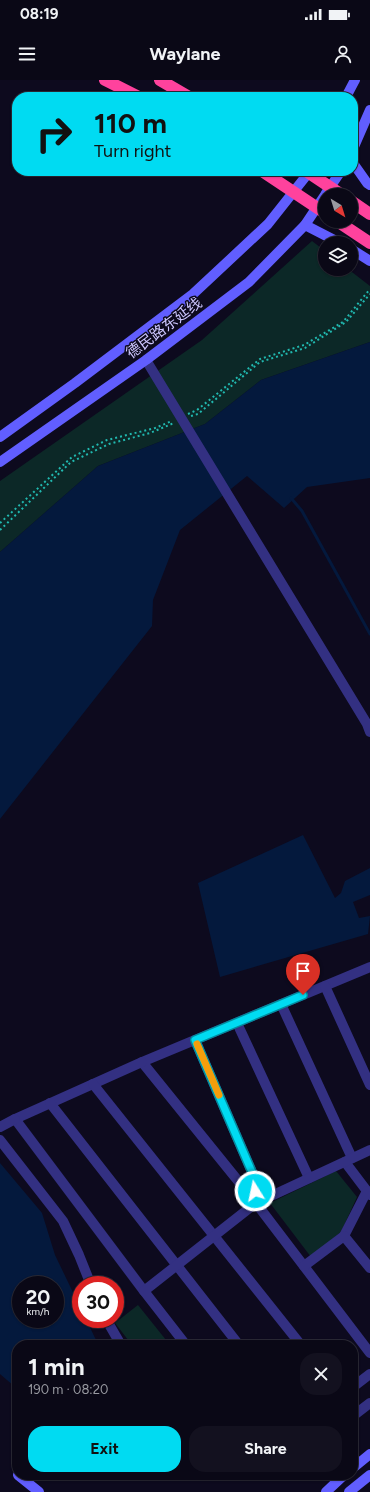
<!DOCTYPE html>
<html lang="en">
<head>
<meta charset="utf-8">
<style>
	:root { --surface:#0a0816; --page:#13111f; --text:#f1f3f6; --muted:#999aa1; --line:#2a2935; --accent:#00dbf2 }
	body { margin:0; font-family:Figtree,"Noto Sans SC",sans-serif; background:var(--page); color:var(--text); height:100vh; display:flex; flex-direction:column; font-size:15px; white-space:nowrap }
	* { box-sizing:border-box; margin:0 }
	p { font-size:13px; color:var(--muted) }
	.icon { flex:none; width:22px; height:22px; fill:none; stroke:currentColor; stroke-width:2; stroke-linecap:round; stroke-linejoin:round }
	.map { position:relative; flex:1; overflow:hidden }
	.sheet { position:absolute; left:12px; top:1260px; width:346px; height:140px; display:flex; flex-direction:column; background:var(--surface); border-radius:16px; box-shadow:0 1px 3px #0004,0 0 0 1px var(--line) }
	.sheet>* { flex:none }
	.banner { position:absolute; left:12px; top:12px; width:346px; height:84px; border-radius:16px; box-shadow:0 1px 3px #0004,0 0 0 1px var(--line); background:#00dbf2; color:#111; overflow:hidden }
	.needle { width:26px; rotate:142deg }
	.controls { position:absolute; left:318px; top:108px; display:grid; gap:8px }
	.controls a { display:grid; place-items:center; width:40px; height:40px; border-radius:50%; background:var(--surface); box-shadow:0 1px 3px #0004,0 0 0 1px var(--line); font-size:20px }
	.speed { position:absolute; left:12px; top:1196px; display:flex; gap:8px; font-size:20px; font-weight:700; text-align:center }
	.speed>* { display:grid; place-content:center; width:52px; height:52px; border-radius:50%; background:var(--surface); box-shadow:0 1px 3px #0004,0 0 0 1px var(--line); line-height:1 }
	.speed small { font-size:10px; font-weight:400 }
	.speed .limit { border:6px solid #d22; background:#fff; color:#111 }
	.pin { position:absolute; display:grid; place-items:center; width:34px; height:34px; color:#fff; margin:-41px -17px; border-radius:50% 50% 50% 0; rotate:-45deg; box-shadow:0 0 4px #0007 }
	.pin .icon { rotate:45deg }
	.me { position:absolute; width:44px; margin:-22px; rotate:350deg; stroke-linejoin:round; filter:drop-shadow(0 0 3px #0008) }
	.turn { display:flex; align-items:center; gap:14px; height:84px; padding:0 16px; font-size:18px }
	.turn .icon { width:52px; height:52px; stroke-width:2.5 }
	.turn b { display:block; font-size:28px; line-height:34px }
	.round { display:grid; place-items:center; flex:none; width:42px; height:42px; border-radius:16px; background:var(--page) }
	.head { display:flex; align-items:center; justify-content:space-between; height:68px; padding:0 16px }
	h1 { font-size:24px; font-weight:700; line-height:30px }
	.button { display:flex; gap:8px; margin-top:auto; padding:8px 16px }
	.button a { flex:1; height:46px; border-radius:16px; background:var(--accent); color:#111; font-size:16px; font-weight:700; line-height:46px; text-align:center }
	.button a+a { background:var(--page); color:var(--text) }
	.status { display:flex; justify-content:space-between; align-items:center; height:28px; padding:0 20px; background:var(--surface); direction:ltr }
	.status svg { height:11px; fill:currentColor }
	header { display:flex; justify-content:space-between; align-items:center; height:52px; padding:0 16px; background:var(--surface); font-size:18px; font-weight:700 }
	.map>svg:first-child { display:block }
	.green { fill:#0c2827 }
	.water { fill:#04193d; fill-rule:evenodd }
	.lines { fill:none; stroke-linecap:round; stroke-linejoin:round }
	.stream { stroke:#04193d; stroke-width:3 }
	.path { stroke:#21b8af; stroke-width:2; stroke-dasharray:2 3; stroke-linecap:butt }
	.street { stroke:#333082; stroke-width:10 }
	.secondary { stroke:#615eff; stroke-width:10 }
	.highway { stroke:#ff429d; stroke-width:12 }
	.highway-bridge { stroke:#ff429d; stroke-width:12 }
	.route-casing { stroke:#008e9d; stroke-width:10 }
	.route { stroke:#00dbf2; stroke-width:7 }
	.slow { stroke:#f59e0b; stroke-width:7 }
	.labels { text-anchor:middle; dominant-baseline:central; stroke-width:3; stroke-linejoin:round; paint-order:stroke }
	.street-label { font-size:15px; fill:#cdc7ff; stroke:#0d0a1e }
</style>
</head>
<body>
<div class="status"><b>08:19</b><svg viewBox="0 0 49 12"><path d="M0 12V9h3v3zM5 12V6h3v6zM10 12V3h3v9zM15 12V0h3v12zM26 1h20v11H26zM47 4h2v5h-2z"/></svg></div>
<header><svg class="icon" aria-label="menu" viewBox="0 0 24 24"><path d="M4 6h16M4 12h16M4 18h16"/></svg>Waylane<svg class="icon" aria-label="person" viewBox="0 0 24 24"><circle cx="12" cy="8" r="4"/><path d="M4 21q1-7 8-7t8 7"/></svg></header>
<div class="map">
<svg width="370" height="1412" viewBox="0 0 370 1412">
	<rect width="100%" height="100%" fill="#0d0a1e"/>
	<g class="green">
		<polygon points="312,161 325,171 325,189 348,189 370,206 370,262 261,300 205,344 98,386 0,472 0,401 202,260"/>
		<polygon points="336,1091 357,1117 341,1152 311,1177 270,1123"/>
		<polygon points="138,1225 170,1265 132,1265 115,1243"/>
	</g>
	<g class="water">
		<polygon points="370,262 370,398 307,407 284,428 247,396 180,450 153,520 152,546 0,739 0,472 98,386 205,344 261,300"/>
		<polygon points="303,755 335,818 341,813 345,801 370,788 370,815 353,822 359,838 370,836 368,854 220,897 198,803"/>
		<path d="M0,1083L42,1133L55,1175L81,1229V1239H86L95,1258L100,1265H17V1306H14L0,1294ZM21,1205H55V1239H21Z"/>
	</g>
	<g class="lines">
		<polyline class="stream" points="291,418 302,431 370,554"/>
		<g class="path">
			<polyline points="188,334 197,330 260,279 304,265 343,242 370,209"/>
			<polyline points="191,336 198,334 260,282 305,268 346,242 370,214"/>
			<polyline points="0,443 72,377 107,360 155,348 172,341"/>
			<polyline points="0,450 71,382 109,364 150,353 174,343"/>
		</g>
		<g class="street">
			<polyline points="146,280 367,644 370,652"/>
			<polyline points="370,887 142,982 256,1123 370,1273"/>
			<polyline points="325,906 370,1005"/>
			<polyline points="281,924 352,1078"/>
			<polyline points="237,943 309,1098"/>
			<polyline points="195,960 255,1099 256,1123"/>
			<polyline points="142,982 15,1039 144,1211"/>
			<polyline points="93,1004 301,1265"/>
			<polyline points="50,1023 239,1265"/>
			<polyline points="0,1047 15,1039"/>
			<polyline points="0,1060 63,1141 79,1175 91,1205"/>
			<polyline points="345,1082 370,1115"/>
			<polyline points="344,1156 367,1111"/>
			<polyline points="304,1186 344,1156 370,1188"/>
			<polyline points="106,1239 121,1265"/>
			<polyline points="186,1265 144,1211 256,1123 370,1070"/>
			<polyline points="353,1307 370,1294"/>
			<polyline points="353,1336 370,1323"/>
		</g>
		<g class="secondary">
			<polyline points="346,17 355,0"/>
			<polyline points="353,69 370,30"/>
			<polyline points="353,83 367,103 370,105"/>
			<polyline points="326,113 341,91"/>
			<polyline points="305,145 340,163"/>
			<polyline points="351,169 370,181"/>
			<polyline points="0,357 75,303 193,214 268,144 310,91"/>
			<polyline points="0,382 146,280 249,202 305,145 325,115"/>
			<polyline points="353,1388 370,1374"/>
			<polyline points="18,1395 39,1412"/>
			<polyline points="326,1412 344,1395"/>
			<polyline points="349,1412 370,1395"/>
		</g>
		<g class="highway">
			<polyline points="105,0 139,17"/>
			<polyline points="160,0 189,17"/>
			<polyline points="351,121 370,134"/>
			<polyline points="337,141 370,163"/>
		</g>
		<g class="highway-bridge">
			<polyline points="262,91 325,133"/>
			<polyline points="306,91 342,115"/>
		</g>
	</g>
	<g class="lines">
		<defs>
			<polyline id="route" points="255,1111 255,1099 195,960 303,915"/>
		</defs>
		<use href="#route" class="route-casing"/>
		<use href="#route" class="route"/>
		<polyline class="slow" points="197,964 219,1015"/>
	</g>
	<g class="labels">
		<g class="street-label">
			<text transform="translate(164 248) rotate(-37)">德民路东延线</text>
		</g>
	</g>
</svg>
<div class="controls">
<a><svg class="needle" viewBox="-14 -14 28 28"><path d="M0-13l5 13h-10z" fill="#e53935"/><path d="M0 13l5-13h-10z" fill="#999aa1"/></svg></a>
<a><svg class="icon" aria-label="layers" viewBox="0 0 24 24"><path d="M12 4l9 5-9 5-9-5zM3 14l9 5 9-5"/></svg></a>
</div>
<div class="speed"><div>20<small>km/h</small></div><div class="limit">30</div></div>
<div class="pin" style="left:303px;top:915px;background:#d93025"><svg class="icon" aria-label="arrive" viewBox="0 0 24 24"><path d="M6 21V4h12l-3 4 3 4H6"/></svg></div>
<svg class="me" style="left:255px;top:1111px" viewBox="-20 -20 40 40"><circle r="17" fill="#00dbf2" stroke="#fff" stroke-width="3"/><path d="M0-11L8 9 0 5-8 9z" fill="#fff"/></svg>
<div class="banner">
<div class="turn"><svg class="icon" aria-label="right" viewBox="0 0 24 24"><path d="M7 20v-9h11M14 6l5 5-5 5"/></svg><div><b>110 m</b>Turn right</div></div>
</div>
<section class="sheet">
<div class="head"><div><h1>1 min</h1><p>190 m · 08:20</p></div><a class="round"><svg class="icon" aria-label="close" viewBox="0 0 24 24"><path d="M6 6l12 12M18 6L6 18"/></svg></a></div>
<div class="button"><a>Exit</a><a>Share</a></div>
</section>
</div>
</body>
</html>
